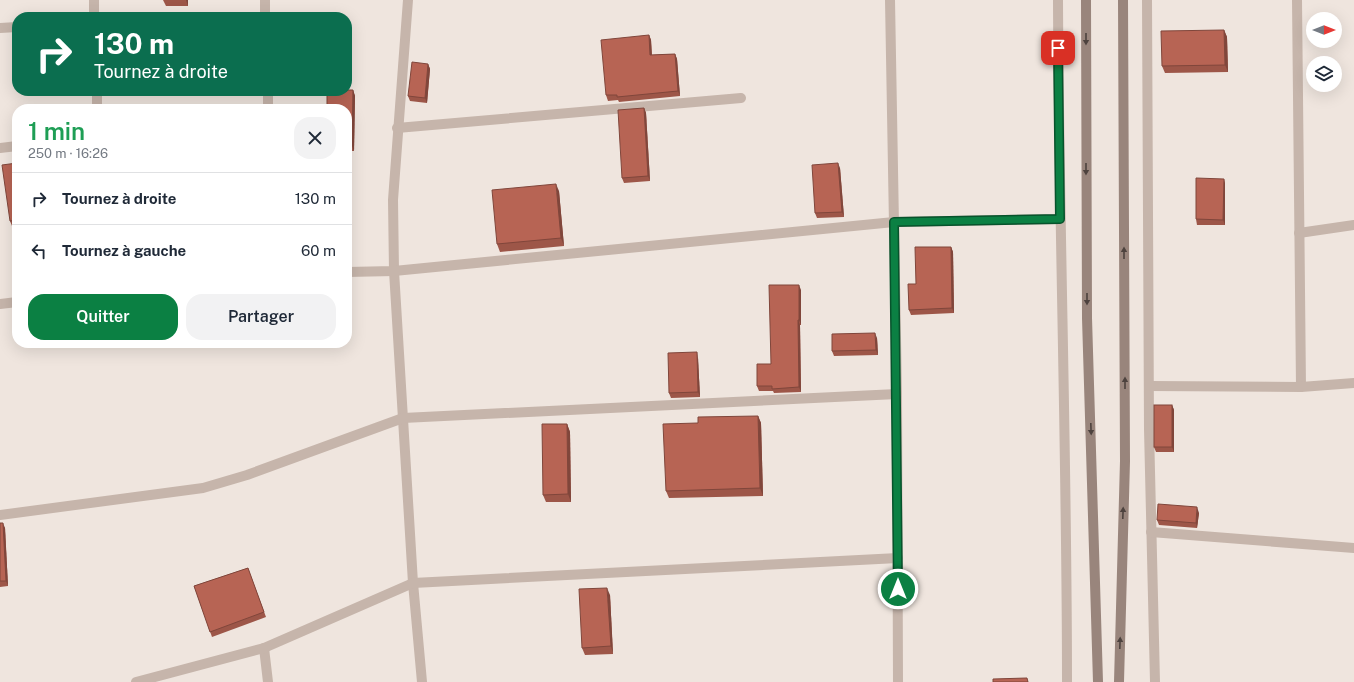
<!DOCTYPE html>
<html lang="fr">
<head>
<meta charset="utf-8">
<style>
	:root { --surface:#fff; --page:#f2f2f3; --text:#1f2937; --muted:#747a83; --line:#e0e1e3; --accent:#0b8043 }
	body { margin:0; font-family:"Public Sans",sans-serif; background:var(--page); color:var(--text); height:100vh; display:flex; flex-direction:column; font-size:15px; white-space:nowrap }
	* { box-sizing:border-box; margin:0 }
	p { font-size:13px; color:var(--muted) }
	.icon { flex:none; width:22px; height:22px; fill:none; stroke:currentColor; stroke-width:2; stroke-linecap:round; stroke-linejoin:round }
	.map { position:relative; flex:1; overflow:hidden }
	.drawer { position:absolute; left:12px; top:104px; width:340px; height:244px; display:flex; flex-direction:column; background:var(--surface); border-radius:16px; box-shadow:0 4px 16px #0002 }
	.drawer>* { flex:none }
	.banner { position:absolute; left:12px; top:12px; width:340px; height:84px; border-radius:16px; box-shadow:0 4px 16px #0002; background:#0b6e4f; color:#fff; overflow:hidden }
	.needle { width:26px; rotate:90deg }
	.buttons { position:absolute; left:1306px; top:12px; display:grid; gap:8px }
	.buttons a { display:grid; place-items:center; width:36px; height:36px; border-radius:50%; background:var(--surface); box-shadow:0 4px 16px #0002; font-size:20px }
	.pin { position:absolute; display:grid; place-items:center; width:34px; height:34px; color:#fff; margin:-17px; border-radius:8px; box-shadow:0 2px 6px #0006 }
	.me { position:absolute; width:44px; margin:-22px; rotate:0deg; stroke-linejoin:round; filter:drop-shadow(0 0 3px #0008) }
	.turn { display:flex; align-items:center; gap:14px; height:84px; padding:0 16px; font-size:18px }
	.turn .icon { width:52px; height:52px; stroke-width:2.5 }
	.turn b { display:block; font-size:28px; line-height:34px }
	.round { display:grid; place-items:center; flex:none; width:42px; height:42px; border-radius:16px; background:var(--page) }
	.overview { display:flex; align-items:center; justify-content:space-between; height:68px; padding:0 16px }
	h1 { font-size:24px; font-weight:600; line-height:30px; color:#1e9e55 }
	.button { display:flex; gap:8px; margin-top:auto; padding:8px 16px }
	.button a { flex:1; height:46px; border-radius:16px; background:var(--accent); color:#fff; font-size:16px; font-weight:600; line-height:46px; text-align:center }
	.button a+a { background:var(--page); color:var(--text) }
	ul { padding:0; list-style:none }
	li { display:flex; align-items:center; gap:12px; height:52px; padding:0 16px; border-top:1px solid var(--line) }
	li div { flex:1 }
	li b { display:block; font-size:15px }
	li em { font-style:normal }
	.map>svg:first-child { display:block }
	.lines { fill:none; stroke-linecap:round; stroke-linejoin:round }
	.street { stroke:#c6b5ab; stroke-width:10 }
	.secondary { stroke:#99857c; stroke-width:10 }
	.wall { fill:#9d5648 }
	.shaded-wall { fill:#80463b }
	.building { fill:#b76454; stroke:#80463b }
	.oneway { fill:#4d423e }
	.route-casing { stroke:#07532c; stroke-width:10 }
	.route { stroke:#0b8043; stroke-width:7 }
</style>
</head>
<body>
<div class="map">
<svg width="1354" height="682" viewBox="0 0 1354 682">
	<rect width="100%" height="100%" fill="#efe5de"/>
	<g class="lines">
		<g class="street">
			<polyline points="94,0 94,17"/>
			<polyline points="265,0 265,17"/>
			<polyline points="408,0 393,200 394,271 413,583 422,682"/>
			<polyline points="890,0 897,394 898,682"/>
			<path d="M1058,0C1059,227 1067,455 1067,682"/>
			<polyline points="1147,0 1149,429 1155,682"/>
			<polyline points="1297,0 1301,387"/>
			<polyline points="0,28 17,27"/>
			<polyline points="97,91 97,109"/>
			<polyline points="268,91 268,109"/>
			<polyline points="397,128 741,98"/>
			<polyline points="0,148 17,146"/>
			<polyline points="1299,233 1354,225"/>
			<polyline points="347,272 394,271 894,222 1059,219"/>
			<polyline points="0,304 17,302"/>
			<polyline points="1150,386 1301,387 1354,383"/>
			<polyline points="0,515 203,488 247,475 403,418 897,394"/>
			<polyline points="1151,532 1354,548"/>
			<polyline points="264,648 268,682"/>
			<polyline points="136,682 264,648 413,583 898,558"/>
		</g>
		<g class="secondary">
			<polyline points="1086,0 1087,318 1098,682"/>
			<polyline points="1119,682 1125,461 1123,0"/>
		</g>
	</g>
	<g class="wall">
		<polygon points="163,0 188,0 188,6 166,6"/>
		<polygon points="1224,30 1227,37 1228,72 1165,73 1162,66"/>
		<polygon points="649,35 651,40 652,55 675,54 677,59 680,96 619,102 618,100 608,101 606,95"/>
		<polygon points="428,64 430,69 427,103 410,101 408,96"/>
		<polygon points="353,90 355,96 354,151 347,151 347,109"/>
		<polygon points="644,108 646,113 650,181 624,183 622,178"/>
		<polygon points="17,163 17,225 12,226 10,221"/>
		<polygon points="840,168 844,217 817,218 815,213"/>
		<polygon points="1224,179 1225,184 1225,225 1197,225 1196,219"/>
		<polygon points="559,191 564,246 500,252 497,244"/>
		<polygon points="347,202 352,207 352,237 347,237"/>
		<polygon points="951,247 953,252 954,313 911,315 909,310 916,284"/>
		<polygon points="801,290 801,325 800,325 801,392 774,393 773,391 759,391 757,386 771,364"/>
		<polygon points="877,338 878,355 834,356 832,351"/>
		<polygon points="698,358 700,397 671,398 669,393"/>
		<polygon points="1172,405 1174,410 1174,452 1156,452 1154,447"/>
		<polygon points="758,416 761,423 763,496 669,498 666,491 698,423"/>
		<polygon points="567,424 570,432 571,502 546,502 543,495"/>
		<polygon points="1199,513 1197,528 1159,525 1157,520"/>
		<polygon points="0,523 5,528 8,586 0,587"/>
		<polygon points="248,568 266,617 212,637 194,586"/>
		<polygon points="610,595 613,654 585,655 582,648"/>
	</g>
	<g class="shaded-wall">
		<polygon points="186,0 188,0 188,6"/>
		<polygon points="1224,30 1227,37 1228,72 1225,65"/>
		<polygon points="649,35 651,40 652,60 650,55"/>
		<polygon points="675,54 677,59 680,96 678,91"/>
		<polygon points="428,64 430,69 427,103 425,98"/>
		<polygon points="353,90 355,96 354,151 352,146"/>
		<polygon points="644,108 646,113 650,181 648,176"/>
		<polygon points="838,163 840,168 844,217 842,212"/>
		<polygon points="1224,179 1225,184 1225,225 1223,220"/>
		<polygon points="556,184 559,191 564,246 561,238"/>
		<polygon points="350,202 352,207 352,237 350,232"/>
		<polygon points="951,247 953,252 954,313 952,308"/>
		<polygon points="799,285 801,290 801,325 799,320"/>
		<polygon points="798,320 800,325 801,392 799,387"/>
		<polygon points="875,333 877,338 878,355 876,350"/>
		<polygon points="697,352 698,358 700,397 698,392"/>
		<polygon points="1172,405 1174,410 1174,452 1172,447"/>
		<polygon points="758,416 761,423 763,496 760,488"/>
		<polygon points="567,424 570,432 571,502 568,494"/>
		<polygon points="1197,507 1199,513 1197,528 1196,523"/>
		<polygon points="3,523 5,528 8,586 6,581"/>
		<polygon points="607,588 610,595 613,654 611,646"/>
	</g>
	<g class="building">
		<polygon points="1224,30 1225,65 1162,66 1161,31"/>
		<polygon points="649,35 650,55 675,54 678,91 617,97 617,95 606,95 601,40"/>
		<polygon points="412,62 428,64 425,98 408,96"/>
		<polygon points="347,90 353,90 352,146 347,146 347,109 327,109 327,91 347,91"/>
		<polygon points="644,108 648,176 622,178 618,110"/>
		<polygon points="17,163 17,220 10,221 2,165"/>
		<polygon points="838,163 842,212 815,213 812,165"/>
		<polygon points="1196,178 1224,179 1223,220 1196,219"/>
		<polygon points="556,184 561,238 497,244 492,190"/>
		<rect x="347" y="202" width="3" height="30"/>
		<polygon points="915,247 951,247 952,308 909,310 908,284 916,284"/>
		<polygon points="769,285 799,285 799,320 798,320 799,387 772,389 772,386 757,386 757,364 771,364"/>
		<polygon points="875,333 876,350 832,351 832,334"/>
		<polygon points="697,352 698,392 669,393 668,353"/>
		<rect x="1154" y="405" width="18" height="42"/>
		<polygon points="758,416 760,488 666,491 663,424 698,423 698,417"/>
		<polygon points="542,424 567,424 568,494 543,495"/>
		<polygon points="1158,504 1197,507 1196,523 1157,520"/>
		<polygon points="0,523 3,523 6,581 0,581"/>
		<polygon points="248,568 264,612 210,632 194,586"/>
		<polygon points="607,588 611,646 582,648 579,589"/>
		<polygon points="1027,678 1028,682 993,682 993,679"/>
	</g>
	<defs><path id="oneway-solid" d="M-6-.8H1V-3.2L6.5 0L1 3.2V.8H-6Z"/></defs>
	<g class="oneway">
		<use href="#oneway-solid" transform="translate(1086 39) rotate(90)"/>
		<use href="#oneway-solid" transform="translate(1086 169) rotate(90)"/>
		<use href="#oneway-solid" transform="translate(1124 253) rotate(-90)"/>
		<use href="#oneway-solid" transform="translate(1087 299) rotate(90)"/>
		<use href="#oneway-solid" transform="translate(1125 383) rotate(-90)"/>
		<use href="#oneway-solid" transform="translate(1091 429) rotate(88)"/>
		<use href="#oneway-solid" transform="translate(1123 513) rotate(-88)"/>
		<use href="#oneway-solid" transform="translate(1120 643) rotate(-88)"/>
	</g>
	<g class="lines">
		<defs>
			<polyline id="route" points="898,589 894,222 1060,219 1058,48"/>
		</defs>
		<use href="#route" class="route-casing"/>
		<use href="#route" class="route"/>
	</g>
</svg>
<div class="buttons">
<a><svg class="needle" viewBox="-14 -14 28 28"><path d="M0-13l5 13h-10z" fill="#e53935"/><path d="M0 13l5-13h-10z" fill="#747a83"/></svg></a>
<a><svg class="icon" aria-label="layers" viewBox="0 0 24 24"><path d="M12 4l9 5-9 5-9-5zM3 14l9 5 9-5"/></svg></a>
</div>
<div class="pin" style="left:1058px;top:48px;background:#d93025"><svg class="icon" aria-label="arrive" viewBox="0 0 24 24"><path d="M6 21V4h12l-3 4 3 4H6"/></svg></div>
<svg class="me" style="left:898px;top:589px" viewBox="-20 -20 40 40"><circle r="17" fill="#0b8043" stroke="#fff" stroke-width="3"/><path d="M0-11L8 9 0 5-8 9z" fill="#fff"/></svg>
<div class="banner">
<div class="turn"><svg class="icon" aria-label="right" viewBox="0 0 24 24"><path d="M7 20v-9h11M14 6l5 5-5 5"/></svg><div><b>130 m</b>Tournez à droite</div></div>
</div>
<section class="drawer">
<div class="overview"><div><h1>1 min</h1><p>250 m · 16:26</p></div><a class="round"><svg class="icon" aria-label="close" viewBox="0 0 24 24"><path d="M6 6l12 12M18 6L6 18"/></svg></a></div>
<ul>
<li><svg class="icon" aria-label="right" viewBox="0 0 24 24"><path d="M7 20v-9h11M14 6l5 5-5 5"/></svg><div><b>Tournez à droite</b></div><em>130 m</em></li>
<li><svg class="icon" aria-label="left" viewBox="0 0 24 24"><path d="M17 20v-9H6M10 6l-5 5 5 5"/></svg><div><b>Tournez à gauche</b></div><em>60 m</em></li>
</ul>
<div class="button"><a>Quitter</a><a>Partager</a></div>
</section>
</div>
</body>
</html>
